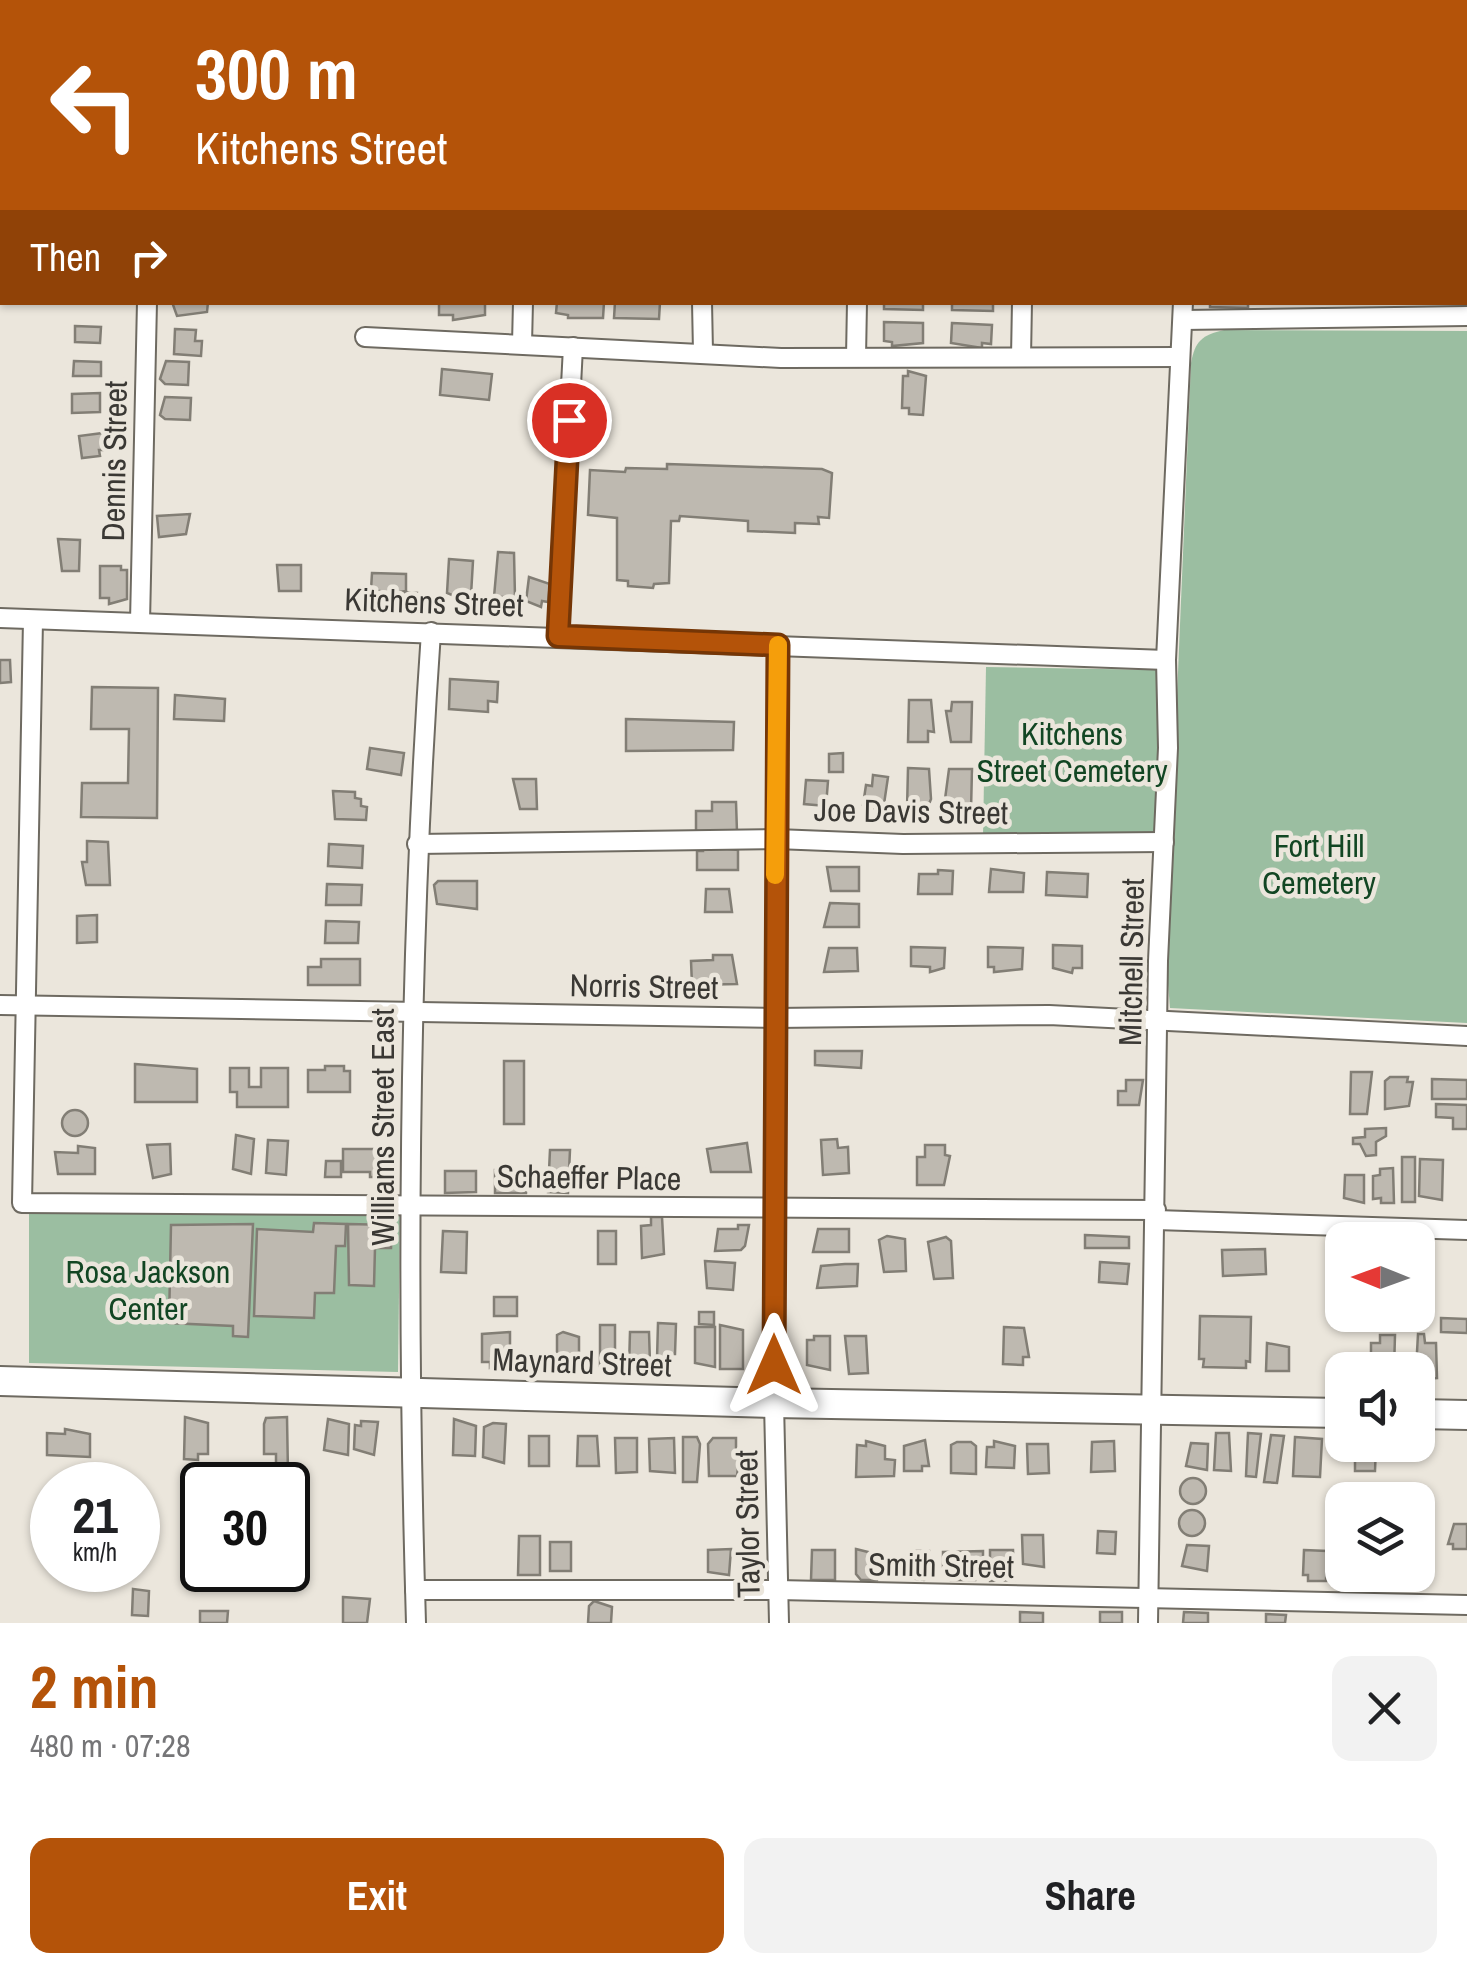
<!DOCTYPE html>
<html lang="en">
<head>
<meta charset="utf-8">
<style>
	:root { --surface:#fff; --page:#f2f2f2; --text:#202124; --muted:#757577; --accent:#b45309 }
	body { margin:0; font-family:"Archivo Narrow",sans-serif; background:var(--page); color:var(--text); height:100vh; display:flex; flex-direction:column; font-size:38px; white-space:nowrap }
	* { box-sizing:border-box; margin:0 }
	p { font-size:32px; color:var(--muted) }
	.icon { flex:none; width:55px; height:55px; fill:none; stroke:currentColor; stroke-width:2; stroke-linecap:round; stroke-linejoin:round }
	.map { position:relative; height:1623px; overflow:hidden }
	.side { display:flex; flex-direction:column; background:var(--surface); flex:1 }
	.side>* { flex:none }
	.banner { position:absolute; left:0px; top:0px; width:1468px; height:305px; box-shadow:0 2px 8px #0004; background:#b45309; color:#fff; overflow:hidden }
	.needle { width:65px; rotate:271deg }
	.tools { position:absolute; left:1325px; top:1222px; display:grid; gap:20px }
	.tools a { display:grid; place-items:center; width:110px; height:110px; border-radius:20px; background:var(--surface); box-shadow:0 2px 8px #0004; font-size:50px }
	.speed { position:absolute; left:30px; top:1462px; display:flex; gap:20px; font-size:50px; font-weight:700; text-align:center }
	.speed>* { display:grid; place-content:center; width:130px; height:130px; border-radius:50%; background:var(--surface); box-shadow:0 2px 8px #0004; line-height:1 }
	.speed small { font-size:25px; font-weight:400 }
	.speed .limit { border:5px solid #111; border-radius:15px; background:#fff; color:#111 }
	.pin { position:absolute; display:grid; place-items:center; width:85px; height:85px; color:#fff; margin:-42px; border:5px solid #fff; border-radius:50%; box-shadow:0 2px 10px #0007 }
	.me { position:absolute; width:110px; margin:-55px; rotate:0deg; stroke-linejoin:round; filter:drop-shadow(0 0 8px #0008) }
	.turn { display:flex; align-items:center; gap:35px; height:210px; padding:0 30px; font-size:45px }
	.turn .icon { width:130px; height:130px; stroke-width:2.5 }
	.turn b { display:block; font-size:70px; line-height:85px }
	.then { display:flex; align-items:center; height:95px; padding:0 30px; background:#0003; gap:20px; font-size:38px }
	.round { display:grid; place-items:center; flex:none; width:105px; height:105px; border-radius:20px; background:var(--page) }
	.head { display:flex; align-items:center; justify-content:space-between; height:170px; padding:0 30px }
	h1 { font-size:60px; font-weight:700; line-height:75px; color:var(--accent) }
	.action { display:flex; gap:20px; margin-top:auto; padding:20px 30px }
	.action a { flex:1; height:115px; border-radius:20px; background:var(--accent); color:#fff; font-size:40px; font-weight:700; line-height:115px; text-align:center }
	.action a+a { background:var(--page); color:var(--text) }
	.map>svg:first-child { display:block }
	.green { fill:#9bbea1 }
	.building { fill:#beb9b0; stroke:#827e75; stroke-width:2.5 }
	.lines { fill:none; stroke-linecap:round; stroke-linejoin:round }
	.street-casing { stroke:#6e6a61; stroke-width:22 }
	.secondary-casing { stroke:#6e6a61; stroke-width:32 }
	.street { stroke:#fff; stroke-width:18 }
	.secondary { stroke:#fff; stroke-width:28 }
	.route-casing { stroke:#753606; stroke-width:25 }
	.route { stroke:#b45309; stroke-width:18 }
	.slow { stroke:#f59e0b; stroke-width:18 }
	.labels { text-anchor:middle; dominant-baseline:central; stroke-width:9; stroke-linejoin:round; paint-order:stroke }
	.street-label { font-size:32px; fill:#3a3834; stroke:#ebe6dc }
	.park-label { font-size:32px; fill:#124623; stroke:#ebe6dc }
</style>
</head>
<body>
<div class="map">
<svg width="1467" height="1623" viewBox="0 0 1467 1623">
	<rect width="100%" height="100%" fill="#ebe6dc"/>
	<g class="green">
		<path d="M1224,330L1467,331V1023L1170,1008L1166,959L1191,363C1195,341 1202,335 1224,330Z"/>
		<polygon points="986,667 1159,670 1162,794 1155,832 983,836"/>
		<polygon points="29,1209 400,1211 398,1372 29,1363"/>
	</g>
	<g class="building">
		<polygon points="172,302 208,302 207,312 177,316"/>
		<polygon points="439,302 485,302 485,315 453,320 453,315 439,315"/>
		<polygon points="557,302 604,302 603,318 568,318 568,315 556,313"/>
		<polygon points="615,302 660,302 659,319 614,318"/>
		<polygon points="884,302 923,302 923,310 884,309"/>
		<polygon points="952,302 993,302 993,311 952,310"/>
		<polygon points="1210,302 1248,302 1248,308 1210,307"/>
		<polygon points="884,322 923,323 923,343 892,346 892,342 884,341"/>
		<polygon points="952,323 992,325 991,344 982,343 982,348 951,343"/>
		<polygon points="75,326 101,327 100,343 75,342"/>
		<polygon points="175,329 196,330 195,341 202,341 201,356 174,354"/>
		<polygon points="74,361 101,362 101,376 73,376"/>
		<polygon points="166,361 189,362 188,385 165,384 160,379"/>
		<polygon points="442,369 492,374 489,400 440,395"/>
		<polygon points="908,371 926,376 923,415 909,414 909,408 902,408 903,376 908,376"/>
		<polygon points="100,393 100,412 72,413 72,394"/>
		<polygon points="165,397 191,398 190,420 165,419 160,415"/>
		<polygon points="103,433 104,450 99,450 100,456 82,458 79,436"/>
		<polygon points="667,464 822,469 832,473 829,518 818,517 819,524 795,523 795,533 748,531 748,521 680,516 679,521 671,521 669,583 654,584 653,588 628,586 628,581 617,580 617,518 588,515 590,470 625,472 626,468 667,469"/>
		<polygon points="190,514 186,534 159,537 157,516"/>
		<polygon points="58,539 80,540 79,571 62,571"/>
		<polygon points="498,552 514,553 515,597 494,597"/>
		<polygon points="449,559 473,561 471,595 465,595 464,600 447,593"/>
		<polygon points="277,565 301,565 301,591 279,591"/>
		<polygon points="100,566 121,566 121,570 127,570 127,599 109,604 109,598 100,598"/>
		<polygon points="372,573 406,574 406,591 380,595 380,591 371,590"/>
		<polygon points="529,577 550,584 548,602 542,601 541,607 526,601"/>
		<polygon points="405,592 417,593 416,607 404,606"/>
		<polygon points="0,660 10,660 11,682 0,683"/>
		<polygon points="450,679 498,682 497,702 488,701 488,712 449,709"/>
		<polygon points="92,687 158,688 157,818 81,817 82,783 128,783 129,729 91,729"/>
		<polygon points="175,695 225,699 224,721 174,719"/>
		<polygon points="909,700 931,700 934,732 928,731 928,742 908,742"/>
		<polygon points="952,702 972,702 971,742 951,742 946,711 951,711"/>
		<polygon points="626,719 734,722 733,750 626,751"/>
		<polygon points="370,748 404,753 401,775 367,769"/>
		<polygon points="843,753 843,772 829,772 829,754"/>
		<polygon points="908,768 929,769 931,799 927,809 907,809"/>
		<polygon points="949,769 972,769 971,810 949,809 945,799"/>
		<polygon points="873,775 888,777 883,811 863,805 866,785 872,786"/>
		<polygon points="513,779 536,779 537,809 520,809"/>
		<polygon points="806,780 828,781 826,806 804,804"/>
		<polygon points="333,791 355,792 355,798 361,799 361,806 367,807 366,820 335,819"/>
		<polygon points="712,802 736,802 737,832 696,833 696,811 712,811"/>
		<polygon points="87,841 108,842 110,885 86,885 82,862 87,862"/>
		<polygon points="329,844 363,846 362,868 328,866"/>
		<polygon points="703,846 738,850 738,870 697,870 697,851 703,851"/>
		<polygon points="827,867 859,867 859,891 831,891"/>
		<polygon points="991,869 1024,873 1023,892 989,892"/>
		<polygon points="938,870 953,871 952,894 918,894 919,874 938,874"/>
		<polygon points="1047,872 1088,874 1087,897 1046,895"/>
		<polygon points="438,881 477,881 477,909 437,904 434,885"/>
		<polygon points="327,884 362,885 361,905 326,905"/>
		<polygon points="706,889 729,889 732,912 705,912"/>
		<polygon points="830,903 859,904 859,927 824,927"/>
		<polygon points="97,915 97,942 77,943 77,916"/>
		<polygon points="326,921 359,922 358,943 325,943"/>
		<polygon points="1053,945 1082,946 1082,968 1073,968 1072,973 1053,968"/>
		<polygon points="911,947 945,948 944,968 930,972 930,967 911,966"/>
		<polygon points="988,947 1023,948 1022,969 994,972 994,967 988,967"/>
		<polygon points="829,948 857,948 858,971 824,972"/>
		<polygon points="713,955 732,955 737,984 692,985 691,961 713,960"/>
		<polygon points="321,959 360,959 360,985 308,985 308,967 321,967"/>
		<polygon points="815,1051 862,1051 861,1068 815,1065"/>
		<rect x="504" y="1061" width="20" height="63"/>
		<polygon points="135,1064 197,1069 197,1102 135,1102"/>
		<polygon points="325,1066 344,1066 344,1071 350,1071 350,1092 308,1092 308,1070 325,1070"/>
		<polygon points="230,1068 249,1068 249,1087 261,1087 261,1068 288,1068 288,1107 237,1107 237,1092 230,1092"/>
		<polygon points="1351,1072 1372,1072 1367,1114 1350,1114"/>
		<polygon points="1390,1077 1408,1077 1407,1082 1413,1082 1409,1106 1385,1109 1385,1081"/>
		<polygon points="1432,1079 1467,1080 1467,1099 1432,1099"/>
		<polygon points="1126,1080 1143,1080 1139,1105 1118,1105 1118,1091 1126,1091"/>
		<polygon points="1436,1104 1467,1105 1467,1129 1453,1129 1453,1118 1436,1117"/>
		<circle cx="75" cy="1123" r="13"/>
		<polygon points="1386,1128 1386,1136 1376,1142 1376,1155 1366,1156 1360,1144 1353,1144 1353,1138 1365,1137 1365,1129"/>
		<polygon points="236,1135 254,1139 251,1174 233,1169"/>
		<polygon points="837,1139 838,1148 848,1147 849,1173 823,1175 821,1140"/>
		<polygon points="268,1140 288,1141 286,1175 266,1173"/>
		<polygon points="747,1143 751,1172 711,1172 707,1149"/>
		<polygon points="170,1144 171,1174 153,1178 147,1145"/>
		<polygon points="925,1145 945,1145 945,1155 950,1156 944,1185 917,1185 917,1157 925,1157"/>
		<polygon points="78,1146 95,1148 95,1174 58,1174 55,1152 78,1153"/>
		<polygon points="343,1149 379,1149 379,1154 391,1156 391,1171 380,1171 381,1177 370,1177 370,1172 343,1172"/>
		<polygon points="550,1150 570,1150 568,1193 548,1192"/>
		<rect x="1402" y="1157" width="13" height="45"/>
		<polygon points="1420,1159 1443,1160 1442,1200 1419,1196"/>
		<polygon points="326,1161 341,1161 341,1177 325,1177"/>
		<polygon points="1393,1168 1394,1203 1381,1203 1381,1198 1373,1199 1373,1176 1380,1175 1380,1169"/>
		<polygon points="495,1170 527,1171 526,1193 495,1193"/>
		<polygon points="445,1171 476,1171 476,1192 445,1193"/>
		<polygon points="1345,1175 1364,1175 1364,1203 1344,1198"/>
		<polygon points="651,1217 662,1217 664,1254 642,1258 641,1226 651,1225"/>
		<polygon points="314,1223 346,1224 345,1246 336,1246 334,1293 315,1293 314,1318 254,1316 257,1229 313,1232"/>
		<polygon points="253,1224 248,1337 233,1336 233,1326 169,1323 171,1225"/>
		<polygon points="348,1224 392,1225 391,1248 375,1248 374,1286 349,1285"/>
		<polygon points="738,1225 749,1225 745,1246 741,1250 715,1251 718,1229 738,1229"/>
		<polygon points="818,1229 849,1229 849,1252 813,1252"/>
		<polygon points="443,1231 467,1232 466,1273 441,1272"/>
		<rect x="598" y="1231" width="18" height="33"/>
		<polygon points="1085,1235 1129,1237 1129,1248 1085,1248"/>
		<polygon points="887,1236 905,1239 906,1271 884,1272 879,1240"/>
		<polygon points="946,1237 951,1241 953,1278 934,1279 928,1242"/>
		<polygon points="1265,1249 1266,1274 1223,1276 1222,1250"/>
		<polygon points="705,1261 735,1263 733,1290 707,1288"/>
		<polygon points="1100,1262 1129,1264 1127,1284 1099,1282"/>
		<polygon points="845,1264 858,1264 857,1286 817,1288 821,1266"/>
		<rect x="494" y="1297" width="23" height="19"/>
		<polygon points="699,1312 714,1312 714,1325 699,1324"/>
		<polygon points="1200,1316 1251,1317 1250,1362 1246,1361 1246,1368 1203,1367 1204,1359 1199,1359"/>
		<rect x="1352" y="1316" width="30" height="12"/>
		<polygon points="1441,1318 1467,1319 1467,1333 1441,1332"/>
		<polygon points="658,1323 676,1324 675,1354 670,1354 670,1360 657,1359"/>
		<polygon points="600,1325 615,1325 615,1367 600,1366"/>
		<polygon points="720,1325 743,1330 743,1369 720,1369"/>
		<polygon points="695,1327 715,1327 715,1367 695,1363"/>
		<polygon points="1004,1327 1024,1328 1029,1357 1023,1357 1023,1365 1003,1364"/>
		<polygon points="510,1332 510,1363 490,1368 490,1362 482,1362 482,1334"/>
		<polygon points="563,1332 579,1337 579,1370 557,1370 557,1335"/>
		<polygon points="630,1332 649,1332 650,1363 643,1367 629,1367"/>
		<polygon points="1418,1334 1424,1334 1425,1343 1436,1343 1437,1378 1423,1379 1416,1370"/>
		<polygon points="1380,1335 1395,1335 1394,1370 1371,1370 1371,1343 1380,1343"/>
		<polygon points="814,1336 830,1336 830,1370 807,1365 807,1340 814,1340"/>
		<polygon points="845,1336 866,1336 868,1373 849,1374"/>
		<polygon points="1267,1343 1289,1347 1289,1371 1266,1371"/>
		<polygon points="185,1417 208,1423 208,1454 198,1454 198,1460 184,1459"/>
		<polygon points="287,1417 288,1474 276,1474 276,1454 264,1454 264,1424 266,1418"/>
		<polygon points="328,1419 349,1424 348,1455 324,1450"/>
		<polygon points="454,1419 476,1426 475,1456 453,1455"/>
		<polygon points="361,1421 378,1422 374,1455 354,1449 355,1425 361,1426"/>
		<polygon points="493,1423 506,1424 504,1463 483,1457 484,1427"/>
		<polygon points="65,1429 90,1434 90,1457 47,1455 47,1433 65,1434"/>
		<polygon points="1216,1433 1229,1433 1231,1471 1214,1470"/>
		<polygon points="1248,1433 1261,1434 1256,1477 1246,1476"/>
		<polygon points="1271,1435 1284,1436 1277,1483 1264,1482"/>
		<rect x="529" y="1436" width="20" height="30"/>
		<polygon points="578,1436 597,1436 599,1466 577,1466"/>
		<polygon points="683,1437 697,1437 700,1444 697,1482 683,1482"/>
		<polygon points="1295,1437 1322,1439 1320,1477 1293,1476"/>
		<polygon points="615,1438 637,1438 637,1472 616,1473"/>
		<polygon points="674,1438 675,1473 650,1471 649,1439"/>
		<polygon points="713,1438 736,1438 736,1451 740,1451 737,1476 709,1476 708,1444"/>
		<polygon points="925,1440 929,1466 922,1466 922,1471 904,1471 904,1446"/>
		<polygon points="866,1441 885,1446 885,1459 895,1460 894,1476 856,1477 857,1445 866,1446"/>
		<polygon points="994,1441 1015,1446 1014,1468 986,1467 987,1447 994,1447"/>
		<polygon points="1114,1441 1115,1471 1091,1472 1092,1442"/>
		<polygon points="957,1442 971,1442 976,1446 976,1474 951,1473 951,1445"/>
		<polygon points="1191,1443 1208,1444 1207,1470 1186,1466"/>
		<polygon points="1027,1444 1048,1444 1049,1473 1028,1474"/>
		<polygon points="1355,1445 1376,1445 1375,1471 1355,1471"/>
		<circle cx="1193" cy="1491" r="13"/>
		<circle cx="1192" cy="1523" r="13"/>
		<polygon points="1454,1524 1467,1524 1467,1549 1453,1549 1453,1544 1448,1544"/>
		<polygon points="1098,1531 1116,1532 1115,1554 1097,1553"/>
		<polygon points="1022,1535 1043,1535 1044,1567 1023,1564"/>
		<polygon points="519,1536 540,1536 540,1575 518,1575"/>
		<rect x="550" y="1542" width="21" height="29"/>
		<polygon points="1187,1545 1209,1546 1207,1571 1182,1566"/>
		<polygon points="731,1549 729,1575 708,1572 708,1550"/>
		<polygon points="856,1549 880,1555 877,1580 861,1580 856,1574"/>
		<polygon points="812,1550 835,1550 835,1580 811,1580"/>
		<polygon points="990,1550 1013,1550 1014,1580 990,1581"/>
		<polygon points="1304,1550 1327,1551 1326,1581 1308,1581 1308,1575 1303,1575"/>
		<polygon points="910,1551 929,1551 929,1576 924,1580 894,1576 893,1560 904,1560"/>
		<polygon points="983,1551 983,1569 974,1570 975,1580 951,1580 951,1567 943,1567 943,1552"/>
		<polygon points="133,1589 149,1591 148,1616 132,1615"/>
		<polygon points="343,1597 370,1599 367,1623 343,1623"/>
		<polygon points="594,1601 612,1607 611,1623 588,1623 589,1606"/>
		<polygon points="200,1611 228,1611 227,1623 200,1623"/>
		<polygon points="1020,1612 1043,1613 1043,1623 1020,1623"/>
		<rect x="1100" y="1612" width="22" height="11"/>
		<polygon points="1184,1612 1208,1613 1208,1623 1183,1623"/>
		<polygon points="1266,1614 1286,1615 1285,1623 1266,1623"/>
	</g>
	<g class="lines">
		<defs>
			<g id="street">
				<polyline points="697,0 697,2"/>
				<polyline points="1178,0 1182,2"/>
				<polyline points="242,2 242,0"/>
				<polyline points="530,2 530,0"/>
				<polyline points="861,2 861,0"/>
				<polyline points="1027,2 1027,0"/>
				<polyline points="0,119 2,119"/>
				<polyline points="702,302 703,352"/>
				<polyline points="1183,320 1467,316"/>
				<polyline points="365,337 781,358 1179,357"/>
				<polyline points="522,344 523,302"/>
				<polyline points="856,357 857,302"/>
				<polyline points="1021,357 1022,302"/>
				<polyline points="0,618 1166,660"/>
				<polyline points="33,620 22,1203 1156,1210"/>
				<polyline points="140,622 147,302"/>
				<polyline points="558,635 573,347"/>
				<polyline points="778,645 774,1403 779,1623"/>
				<polyline points="417,844 776,839 903,844 1164,842"/>
				<polyline points="0,1005 775,1018 1049,1015 1467,1036"/>
				<polyline points="1156,1220 1467,1230"/>
				<polyline points="415,1590 778,1590 1467,1605"/>
				<path d="M416,1623C406,1293 408,962 431,632"/>
				<polyline points="1148,1623 1158,961 1168,748 1166,660 1183,302"/>
			</g>
			<g id="secondary">
				<polyline points="0,1381 774,1403 1342,1413"/>
				<polyline points="1418,1414 1467,1415"/>
			</g>
		</defs>
		<use href="#street" class="street-casing"/>
		<use href="#secondary" class="secondary-casing"/>
		<use href="#street" class="street"/>
		<use href="#secondary" class="secondary"/>
	</g>
	<g class="lines">
		<defs>
			<polyline id="route" points="569,420 558,636 778,645 774,1365"/>
		</defs>
		<use href="#route" class="route-casing"/>
		<use href="#route" class="route"/>
		<polyline class="slow" points="775,875 778,645"/>
	</g>
	<g class="labels">
		<g class="street-label">
			<text transform="translate(114 461) rotate(-89)">Dennis Street</text>
			<text transform="translate(434 602) rotate(2)">Kitchens Street</text>
			<text transform="translate(911 811) rotate(1)">Joe Davis Street</text>
			<text transform="translate(1131 962) rotate(-89)">Mitchell Street</text>
			<text transform="translate(644 986) rotate(1)">Norris Street</text>
			<text transform="translate(382 1127) rotate(-90)">Williams Street East</text>
			<text transform="translate(589 1177) rotate(1)">Schaeffer Place</text>
			<text transform="translate(582 1362) rotate(2)">Maynard Street</text>
			<text transform="translate(747 1524) rotate(-91)">Taylor Street</text>
			<text transform="translate(941 1565) rotate(1)">Smith Street</text>
		</g>
		<g class="park-label">
			<text x="1072" y="733">Kitchens<tspan x="1072" dy="37">Street Cemetery</tspan></text>
			<text x="1319" y="845">Fort Hill<tspan x="1319" dy="37">Cemetery</tspan></text>
			<text x="148" y="1271">Rosa Jackson<tspan x="148" dy="37">Center</tspan></text>
		</g>
	</g>
</svg>
<div class="tools">
<a><svg class="needle" viewBox="-14 -14 28 28"><path d="M0-13l5 13h-10z" fill="#e53935"/><path d="M0 13l5-13h-10z" fill="#757577"/></svg></a>
<a><svg class="icon" aria-label="sound" viewBox="0 0 24 24"><path d="M4 9h4l5-4v14l-5-4H4zM17 9q2 3 0 6"/></svg></a>
<a><svg class="icon" aria-label="layers" viewBox="0 0 24 24"><path d="M12 4l9 5-9 5-9-5zM3 14l9 5 9-5"/></svg></a>
</div>
<div class="speed"><div>21<small>km/h</small></div><div class="limit">30</div></div>
<div class="pin" style="left:569px;top:420px;background:#d93025"><svg class="icon" aria-label="arrive" viewBox="0 0 24 24"><path d="M6 21V4h12l-3 4 3 4H6"/></svg></div>
<svg class="me" style="left:774px;top:1365px" viewBox="-20 -20 40 40"><path d="M0-17L14 15 0 8-14 15z" fill="#b45309" stroke="#fff" stroke-width="4"/></svg>
<div class="banner">
<div class="turn"><svg class="icon" aria-label="left" viewBox="0 0 24 24"><path d="M17 20v-9H6M10 6l-5 5 5 5"/></svg><div><b>300 m</b>Kitchens Street</div></div>
<div class="then">Then<svg class="icon" aria-label="right" viewBox="0 0 24 24"><path d="M7 20v-9h11M14 6l5 5-5 5"/></svg></div>
</div>
</div>
<section class="side">
<div class="head"><div><h1>2 min</h1><p>480 m · 07:28</p></div><a class="round"><svg class="icon" aria-label="close" viewBox="0 0 24 24"><path d="M6 6l12 12M18 6L6 18"/></svg></a></div>
<div class="action"><a>Exit</a><a>Share</a></div>
</section>
</body>
</html>
